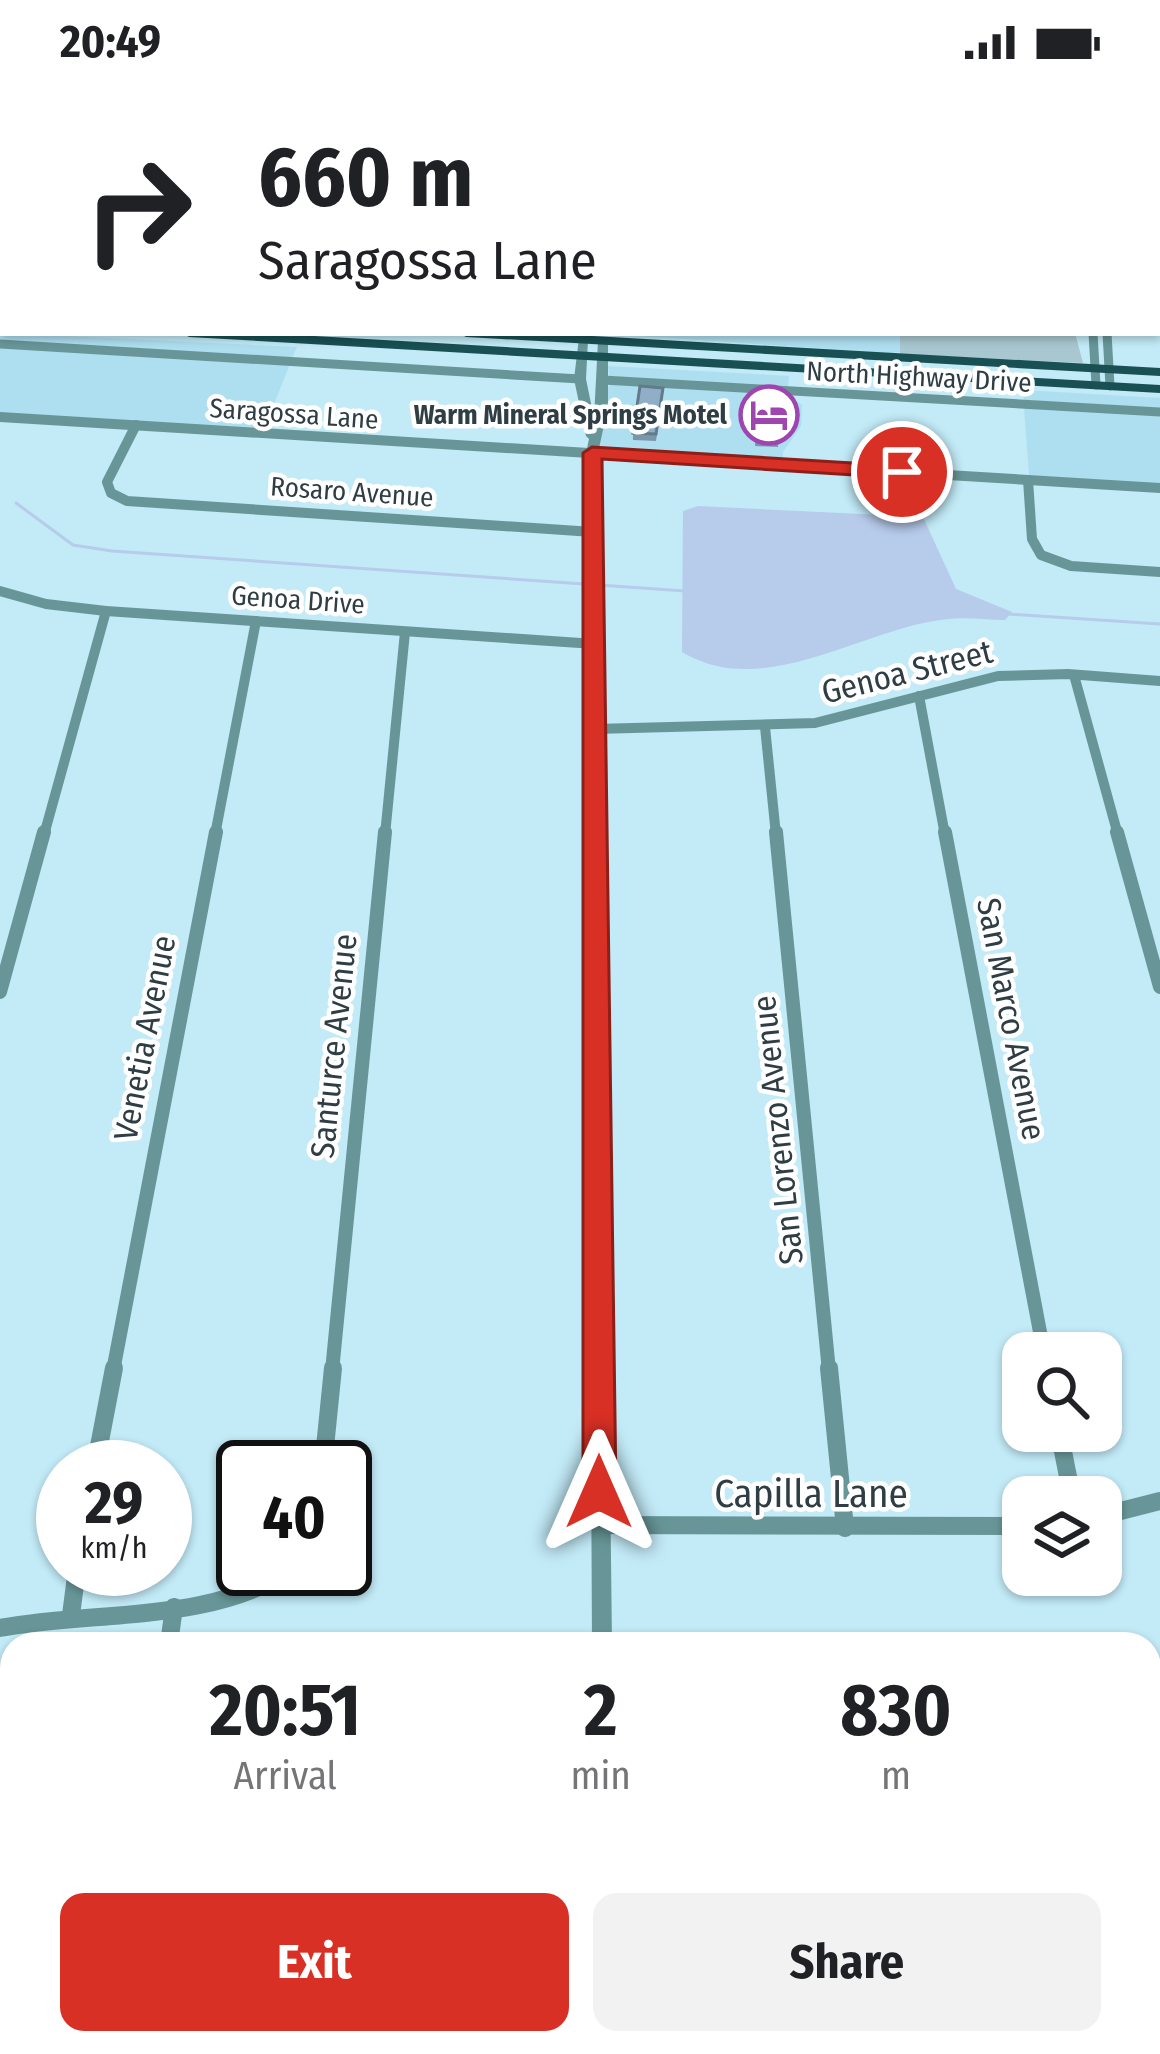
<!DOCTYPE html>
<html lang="en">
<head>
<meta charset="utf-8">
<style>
	:root { --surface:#fff; --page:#f2f2f2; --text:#202124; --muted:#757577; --accent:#d93025 }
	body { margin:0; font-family:"Fira Sans Condensed",sans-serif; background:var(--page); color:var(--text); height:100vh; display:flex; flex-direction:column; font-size:45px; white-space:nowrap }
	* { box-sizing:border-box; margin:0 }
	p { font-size:39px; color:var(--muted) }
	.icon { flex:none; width:66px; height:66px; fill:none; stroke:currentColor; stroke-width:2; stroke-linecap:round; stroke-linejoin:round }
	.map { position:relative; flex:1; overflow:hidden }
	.panel { position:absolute; left:0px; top:1548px; width:1161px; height:423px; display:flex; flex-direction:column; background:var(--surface); border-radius:36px 36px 0 0; box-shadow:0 3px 9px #0004 }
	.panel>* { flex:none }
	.hud { position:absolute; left:0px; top:0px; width:1161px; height:252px; box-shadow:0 3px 9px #0004; background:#fff; color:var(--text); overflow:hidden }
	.fabs { position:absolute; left:1002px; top:1248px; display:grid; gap:24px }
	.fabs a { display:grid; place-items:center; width:120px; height:120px; border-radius:24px; background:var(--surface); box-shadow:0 3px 9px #0004; font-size:60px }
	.speed { position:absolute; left:36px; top:1356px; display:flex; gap:24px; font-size:60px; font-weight:700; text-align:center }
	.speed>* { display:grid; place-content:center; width:156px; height:156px; border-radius:50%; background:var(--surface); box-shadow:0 3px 9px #0004; line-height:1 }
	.speed small { font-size:30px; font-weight:400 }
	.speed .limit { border:6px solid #111; border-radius:18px; background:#fff; color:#111 }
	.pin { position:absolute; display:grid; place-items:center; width:102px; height:102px; color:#fff; margin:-51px; border:6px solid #fff; border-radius:50%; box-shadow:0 3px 12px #0007 }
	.me { position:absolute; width:132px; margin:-66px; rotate:0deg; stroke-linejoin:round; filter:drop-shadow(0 0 9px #0008) }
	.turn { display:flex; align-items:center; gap:42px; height:252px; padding:0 60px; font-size:54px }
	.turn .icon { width:156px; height:156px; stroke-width:2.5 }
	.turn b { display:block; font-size:84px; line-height:102px }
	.eta { display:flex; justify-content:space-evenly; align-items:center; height:204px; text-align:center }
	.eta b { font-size:72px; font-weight:700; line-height:84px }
	.action { display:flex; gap:24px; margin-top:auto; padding:24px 60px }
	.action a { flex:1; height:138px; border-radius:24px; background:var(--accent); color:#fff; font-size:48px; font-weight:700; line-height:138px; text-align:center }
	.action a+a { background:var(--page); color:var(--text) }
	.status { display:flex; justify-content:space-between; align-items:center; height:84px; padding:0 60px; background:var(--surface); direction:ltr }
	.status svg { height:33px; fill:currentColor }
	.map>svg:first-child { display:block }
	.built { fill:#aedff0 }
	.green { fill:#a9c7d1 }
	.water { fill:#b7cbeb }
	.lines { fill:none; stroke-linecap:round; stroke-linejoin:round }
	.stream { stroke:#b7cbeb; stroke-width:3 }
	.minor-far3 { stroke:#689698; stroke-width:9 }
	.minor-far2 { stroke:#689698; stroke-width:10 }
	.minor-far1 { stroke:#689698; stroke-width:14 }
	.minor { stroke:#689698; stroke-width:18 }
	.tertiary { fill:#689698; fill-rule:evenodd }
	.primary { fill:#195053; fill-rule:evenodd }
	.wall { fill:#7a96ab }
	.building { fill:#8eafc7; stroke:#637a8b; stroke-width:3 }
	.route { fill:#d93025; stroke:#8d1f18; stroke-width:3 }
	.labels { text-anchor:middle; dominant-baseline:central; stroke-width:9; stroke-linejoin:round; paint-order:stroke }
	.far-street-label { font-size:27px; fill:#2e3e44; stroke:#fff }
	.far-poi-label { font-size:27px; font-weight:bold; fill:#2e3e44; stroke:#fff; text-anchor:end }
	.street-label { font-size:33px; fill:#2e3e44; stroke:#fff }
	.near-street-label { font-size:39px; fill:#2e3e44; stroke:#fff }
</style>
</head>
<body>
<div class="status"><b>20:49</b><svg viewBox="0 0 49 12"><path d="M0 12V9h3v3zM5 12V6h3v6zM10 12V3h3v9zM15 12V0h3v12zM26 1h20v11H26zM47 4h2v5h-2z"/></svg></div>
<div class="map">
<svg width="1160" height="1970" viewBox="0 0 1160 1970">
	<rect width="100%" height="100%" fill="#c2eaf7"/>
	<g class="built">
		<polygon points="0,244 3,249 297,263 292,274 0,257"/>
		<polygon points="900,249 900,268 889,269 608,250"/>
		<polygon points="0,263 290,280 264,345 0,329"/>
		<polygon points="608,282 789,292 788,303 609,292"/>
		<polygon points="609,299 787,310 802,321 801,342 783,368 783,377 599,366"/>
		<polygon points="1023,306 1160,314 1160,324 1024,316"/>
		<polygon points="1024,323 1160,331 1160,401 1029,392"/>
	</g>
	<g class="green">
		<polygon points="0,0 359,0 366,3 3,3 3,215"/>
		<polygon points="900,249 1075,249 1083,279 900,270"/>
	</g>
	<path class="water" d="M698,422L923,433L956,505L1012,528L1005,536C986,536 966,533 948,535C863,543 765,618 682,568L683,427Z"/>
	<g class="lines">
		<g class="stream">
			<polyline points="16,419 73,461 112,467 685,507"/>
			<polyline points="1007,530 1160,540"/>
		</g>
		<g class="minor-far3">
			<polyline points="384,0 391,3"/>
			<polyline points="406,0 414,3"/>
			<polyline points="1093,249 1096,301"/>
			<polyline points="1107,249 1110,302"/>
			<polyline points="0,260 580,295"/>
			<polyline points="603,296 1160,328"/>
		</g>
		<g class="minor-far2">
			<polyline points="0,333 1160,404"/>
			<polyline points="136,341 107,398 111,409 127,417 593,448"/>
			<polyline points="1028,396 1032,455 1041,471 1071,482 1160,488"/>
			<polyline points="0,507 46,520 106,527 595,560"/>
			<polyline points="1074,591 1118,751"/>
			<polyline points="919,612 945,751"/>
			<polyline points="765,643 776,751"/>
			<polyline points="595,645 815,639 998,592 1068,590 1160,597"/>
			<polyline points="44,751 106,527"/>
			<polyline points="215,751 256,537"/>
			<polyline points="385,751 405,548"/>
		</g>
		<g class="minor-far1">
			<polyline points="776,748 829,1287"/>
			<polyline points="945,748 1044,1269"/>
			<polyline points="1117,748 1160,903"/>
			<polyline points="0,908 44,748"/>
			<polyline points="113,1287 216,748"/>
			<polyline points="332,1287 385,748"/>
		</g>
		<g class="minor">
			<polyline points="829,1284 845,1444"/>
			<polyline points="1059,1347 1072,1413"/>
			<polyline points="95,1383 114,1284"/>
			<polyline points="323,1383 333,1284"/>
			<polyline points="1101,1432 1160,1417"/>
			<polyline points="600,1441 1023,1442"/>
			<polyline points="71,1531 77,1485"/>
			<path d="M0,1544C97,1526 208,1540 293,1485"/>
			<polyline points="169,1560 174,1523"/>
			<polyline points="1149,1652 1160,1650"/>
			<polyline points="1149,1741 1160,1717"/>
			<polyline points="0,1837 12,1833"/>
			<polyline points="116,1959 118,1970"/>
		</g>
		<g class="tertiary">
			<polygon points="579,254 588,256 586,295 594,334 598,257 603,254 608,257 608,323 598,369 612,1560 592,1560 586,369 589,355 586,352 574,295"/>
			<rect x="595" y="1959" width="24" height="11"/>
		</g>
		<g class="primary">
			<polygon points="0,218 3,219 3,227 0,226"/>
			<rect x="0" y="234" width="3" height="8"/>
			<polygon points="182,249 262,249 1160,301 1160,309 189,253"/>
			<polygon points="459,249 540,249 1160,284 1160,292 466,253"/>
		</g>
	</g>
	<g class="wall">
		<polygon points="759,309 781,310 778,363 755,362"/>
		<polygon points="663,310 656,357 633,356 633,349"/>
	</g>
	<g class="building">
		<polygon points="640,302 663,304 656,350 633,349"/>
		<polygon points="759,309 781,310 779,356 755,355"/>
	</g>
	<polygon class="route" points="592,363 902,382 912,388 902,394 602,375 616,1408 611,1419 599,1423 588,1419 583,1408 583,369"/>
	<defs>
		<symbol id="hotel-ring" viewBox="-11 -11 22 22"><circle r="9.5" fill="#fff" stroke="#9f45b0" stroke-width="1.5"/><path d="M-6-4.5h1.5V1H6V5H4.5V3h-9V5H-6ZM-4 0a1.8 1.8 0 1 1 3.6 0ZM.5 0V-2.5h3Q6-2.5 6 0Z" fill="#9f45b0"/></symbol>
	</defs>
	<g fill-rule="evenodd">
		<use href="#hotel-ring" x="736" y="298" width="66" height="66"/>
	</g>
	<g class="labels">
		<g class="far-street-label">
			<text transform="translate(919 293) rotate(3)">North Highway Drive</text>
			<text transform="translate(294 330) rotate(4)">Saragossa Lane</text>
			<text transform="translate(352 408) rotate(4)">Rosaro Avenue</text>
			<text transform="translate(298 516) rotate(4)">Genoa Drive</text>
		</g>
		<g class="far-poi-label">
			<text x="727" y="331">Warm Mineral Springs Motel</text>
		</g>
		<g class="street-label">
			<text transform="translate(907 588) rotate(-14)">Genoa Street</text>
			<text transform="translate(1011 935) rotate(79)">San Marco Avenue</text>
			<text transform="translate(145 954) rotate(-79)">Venetia Avenue</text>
			<text transform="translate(334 962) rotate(-84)">Santurce Avenue</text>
			<text transform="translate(778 1046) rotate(-96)">San Lorenzo Avenue</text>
		</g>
		<g class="near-street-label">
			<text x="811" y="1410">Capilla Lane</text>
		</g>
	</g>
</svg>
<div class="fabs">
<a><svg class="icon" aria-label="search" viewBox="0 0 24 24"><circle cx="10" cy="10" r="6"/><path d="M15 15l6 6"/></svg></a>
<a><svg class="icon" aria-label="layers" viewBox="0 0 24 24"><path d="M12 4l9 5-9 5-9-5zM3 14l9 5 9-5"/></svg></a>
</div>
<div class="speed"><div>29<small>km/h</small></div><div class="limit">40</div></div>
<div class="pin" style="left:902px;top:388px;background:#d93025"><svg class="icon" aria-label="arrive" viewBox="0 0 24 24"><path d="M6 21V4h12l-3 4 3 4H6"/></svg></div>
<svg class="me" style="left:599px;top:1408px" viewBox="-20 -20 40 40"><path d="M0-17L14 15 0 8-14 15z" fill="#d93025" stroke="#fff" stroke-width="4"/></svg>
<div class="hud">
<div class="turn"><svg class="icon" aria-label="right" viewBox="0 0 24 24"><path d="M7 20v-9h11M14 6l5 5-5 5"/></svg><div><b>660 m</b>Saragossa Lane</div></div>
</div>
<section class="panel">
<div class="eta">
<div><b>20:51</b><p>Arrival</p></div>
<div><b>2</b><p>min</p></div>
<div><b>830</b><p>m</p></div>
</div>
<div class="action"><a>Exit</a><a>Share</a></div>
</section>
</div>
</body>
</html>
